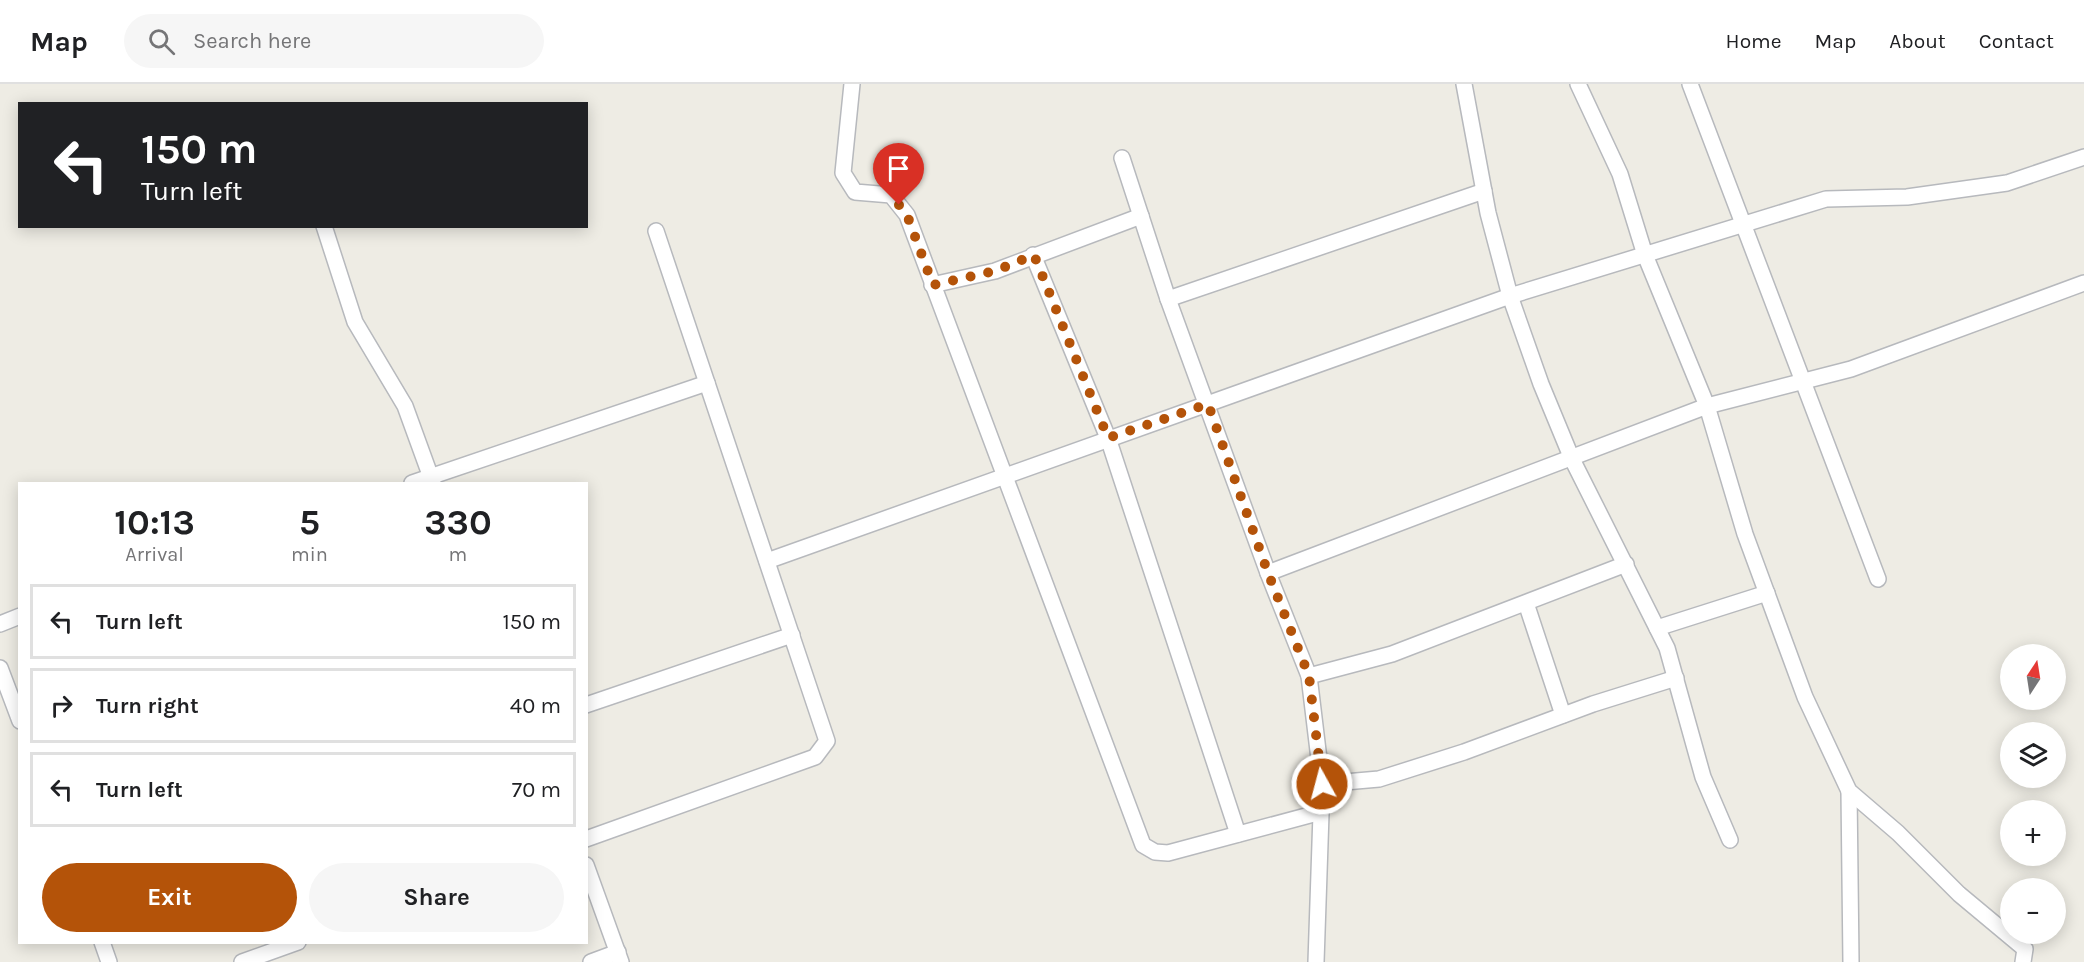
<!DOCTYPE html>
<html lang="en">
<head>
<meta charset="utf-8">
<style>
	:root { --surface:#fff; --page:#f6f6f6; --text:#202124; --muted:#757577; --line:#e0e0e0; --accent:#b45309 }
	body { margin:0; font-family:Karla,sans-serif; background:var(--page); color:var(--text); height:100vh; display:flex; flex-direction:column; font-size:22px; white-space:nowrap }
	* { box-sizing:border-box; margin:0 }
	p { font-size:20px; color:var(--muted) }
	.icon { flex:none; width:33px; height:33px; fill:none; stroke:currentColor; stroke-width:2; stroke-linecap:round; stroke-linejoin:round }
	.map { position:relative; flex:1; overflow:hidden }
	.panel { position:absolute; left:18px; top:398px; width:570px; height:462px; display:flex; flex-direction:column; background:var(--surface); border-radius:0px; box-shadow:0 3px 15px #0003 }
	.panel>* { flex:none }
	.hud { position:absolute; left:18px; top:18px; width:570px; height:126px; border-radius:0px; box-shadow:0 3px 15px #0003; background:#202124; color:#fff; overflow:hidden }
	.needle { width:39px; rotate:12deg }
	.tools { position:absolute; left:2000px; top:560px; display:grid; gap:12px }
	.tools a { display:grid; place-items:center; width:66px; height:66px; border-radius:50%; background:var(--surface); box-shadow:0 3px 15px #0003; font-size:30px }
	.pin { position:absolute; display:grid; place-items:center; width:51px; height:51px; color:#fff; margin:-62px -26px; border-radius:50% 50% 50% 0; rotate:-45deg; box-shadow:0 0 6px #0007 }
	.pin .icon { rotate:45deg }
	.me { position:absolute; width:66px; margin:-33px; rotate:353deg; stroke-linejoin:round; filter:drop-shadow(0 0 4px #0008) }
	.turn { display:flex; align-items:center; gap:21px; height:126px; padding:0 24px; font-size:27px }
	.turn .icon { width:78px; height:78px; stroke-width:2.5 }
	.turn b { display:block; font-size:42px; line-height:51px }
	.eta { display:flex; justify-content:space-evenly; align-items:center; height:102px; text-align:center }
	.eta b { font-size:36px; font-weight:700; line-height:42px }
	.action { display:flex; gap:12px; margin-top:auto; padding:12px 24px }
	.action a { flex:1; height:69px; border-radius:36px; background:var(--accent); color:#fff; font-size:24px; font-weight:700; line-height:69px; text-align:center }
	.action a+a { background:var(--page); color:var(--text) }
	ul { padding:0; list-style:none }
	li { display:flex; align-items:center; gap:18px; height:75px; margin:0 12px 9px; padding:0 12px; border:3px solid var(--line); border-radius:0px }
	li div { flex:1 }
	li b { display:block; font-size:22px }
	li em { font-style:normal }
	header { display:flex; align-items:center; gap:36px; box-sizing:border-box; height:84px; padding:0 30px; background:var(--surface); border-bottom:2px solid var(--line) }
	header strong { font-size:28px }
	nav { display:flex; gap:33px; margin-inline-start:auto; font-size:21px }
	.search { width:420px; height:54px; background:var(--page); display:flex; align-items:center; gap:15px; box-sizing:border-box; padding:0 21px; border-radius:33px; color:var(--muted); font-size:22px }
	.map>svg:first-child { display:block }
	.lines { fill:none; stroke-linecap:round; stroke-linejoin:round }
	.minor-casing { stroke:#b7b9bd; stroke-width:18 }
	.minor { stroke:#fff; stroke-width:15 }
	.route { stroke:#b45309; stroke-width:10; stroke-dasharray:0 18 }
</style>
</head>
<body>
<header>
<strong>Map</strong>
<div class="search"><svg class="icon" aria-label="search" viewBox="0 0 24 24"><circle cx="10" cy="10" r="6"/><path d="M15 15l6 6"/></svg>Search here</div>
<nav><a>Home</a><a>Map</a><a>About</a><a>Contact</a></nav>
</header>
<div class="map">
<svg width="2084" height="878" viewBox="0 0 2084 878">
	<rect width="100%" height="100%" fill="#eeece4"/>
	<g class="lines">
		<defs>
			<g id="minor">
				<polyline points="852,0 843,89 855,108 891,111 907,131 1143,761 1155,768 1168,769 1321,728"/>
				<polyline points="1464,0 1488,129 1510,212 1541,300 1572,375 1667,564 1703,693 1730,756"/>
				<polyline points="1578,0 1620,90 1645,171 1707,322 1745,450 1805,613 1849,707 1898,749 1959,810 2025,865 2023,878"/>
				<polyline points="1690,0 1878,495"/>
				<polyline points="1122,74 1168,215 1268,489 1309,592 1322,700 1316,878"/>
				<polyline points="324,142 355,238 405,322 433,399"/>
				<polyline points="1033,171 1108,354 1238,750"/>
				<polyline points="932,201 995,187 1141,132"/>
				<polyline points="1168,215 1484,107"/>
				<polyline points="412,399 707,299"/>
				<polyline points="767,477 1510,212 1826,115 1907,113 2007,99 2084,73"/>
				<polyline points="1268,489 1707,322 1851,285 2084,199"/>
				<polyline points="1526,519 1563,631"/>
				<polyline points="0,540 20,532"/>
				<polyline points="1657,544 1767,509"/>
				<polyline points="0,584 20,637"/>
				<polyline points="1309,592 1392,570 1626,480"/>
				<polyline points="586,621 792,551"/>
				<polyline points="1322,700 1379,695 1464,668 1593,620 1676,594"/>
				<polyline points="1849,707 1851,878"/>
				<polyline points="586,755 815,673 827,657 656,147"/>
				<polyline points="586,781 621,878"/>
				<polyline points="102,858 109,878"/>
				<polyline points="242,878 298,858"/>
				<polyline points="591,878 618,868"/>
			</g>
		</defs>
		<use href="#minor" class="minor-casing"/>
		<use href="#minor" class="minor"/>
	</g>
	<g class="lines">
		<polyline class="route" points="899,121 907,131 933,201 995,187 1034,171 1108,354 1208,320 1268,489 1309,592 1322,700"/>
	</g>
</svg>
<div class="tools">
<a><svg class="needle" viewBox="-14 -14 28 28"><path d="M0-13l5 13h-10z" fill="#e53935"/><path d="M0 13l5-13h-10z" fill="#757577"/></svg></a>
<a><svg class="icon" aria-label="layers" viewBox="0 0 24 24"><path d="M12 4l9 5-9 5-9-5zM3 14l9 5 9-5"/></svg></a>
<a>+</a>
<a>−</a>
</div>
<div class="pin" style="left:899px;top:121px;background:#d93025"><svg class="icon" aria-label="arrive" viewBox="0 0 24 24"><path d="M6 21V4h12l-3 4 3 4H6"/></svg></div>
<svg class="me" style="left:1322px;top:700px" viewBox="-20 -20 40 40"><circle r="17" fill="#b45309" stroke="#fff" stroke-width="3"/><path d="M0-11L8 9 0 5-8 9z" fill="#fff"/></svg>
<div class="hud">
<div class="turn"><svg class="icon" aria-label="left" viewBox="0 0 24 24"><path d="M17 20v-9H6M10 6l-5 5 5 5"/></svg><div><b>150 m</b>Turn left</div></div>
</div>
<section class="panel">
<div class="eta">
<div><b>10:13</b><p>Arrival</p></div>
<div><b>5</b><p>min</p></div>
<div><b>330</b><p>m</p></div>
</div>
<ul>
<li><svg class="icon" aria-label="left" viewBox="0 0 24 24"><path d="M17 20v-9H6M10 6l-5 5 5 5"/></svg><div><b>Turn left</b></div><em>150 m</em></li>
<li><svg class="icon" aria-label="right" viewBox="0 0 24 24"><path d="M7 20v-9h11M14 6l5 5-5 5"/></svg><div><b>Turn right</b></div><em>40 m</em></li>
<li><svg class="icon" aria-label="left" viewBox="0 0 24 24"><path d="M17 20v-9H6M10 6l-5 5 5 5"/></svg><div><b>Turn left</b></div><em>70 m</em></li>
</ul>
<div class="action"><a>Exit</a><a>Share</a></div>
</section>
</div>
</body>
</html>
